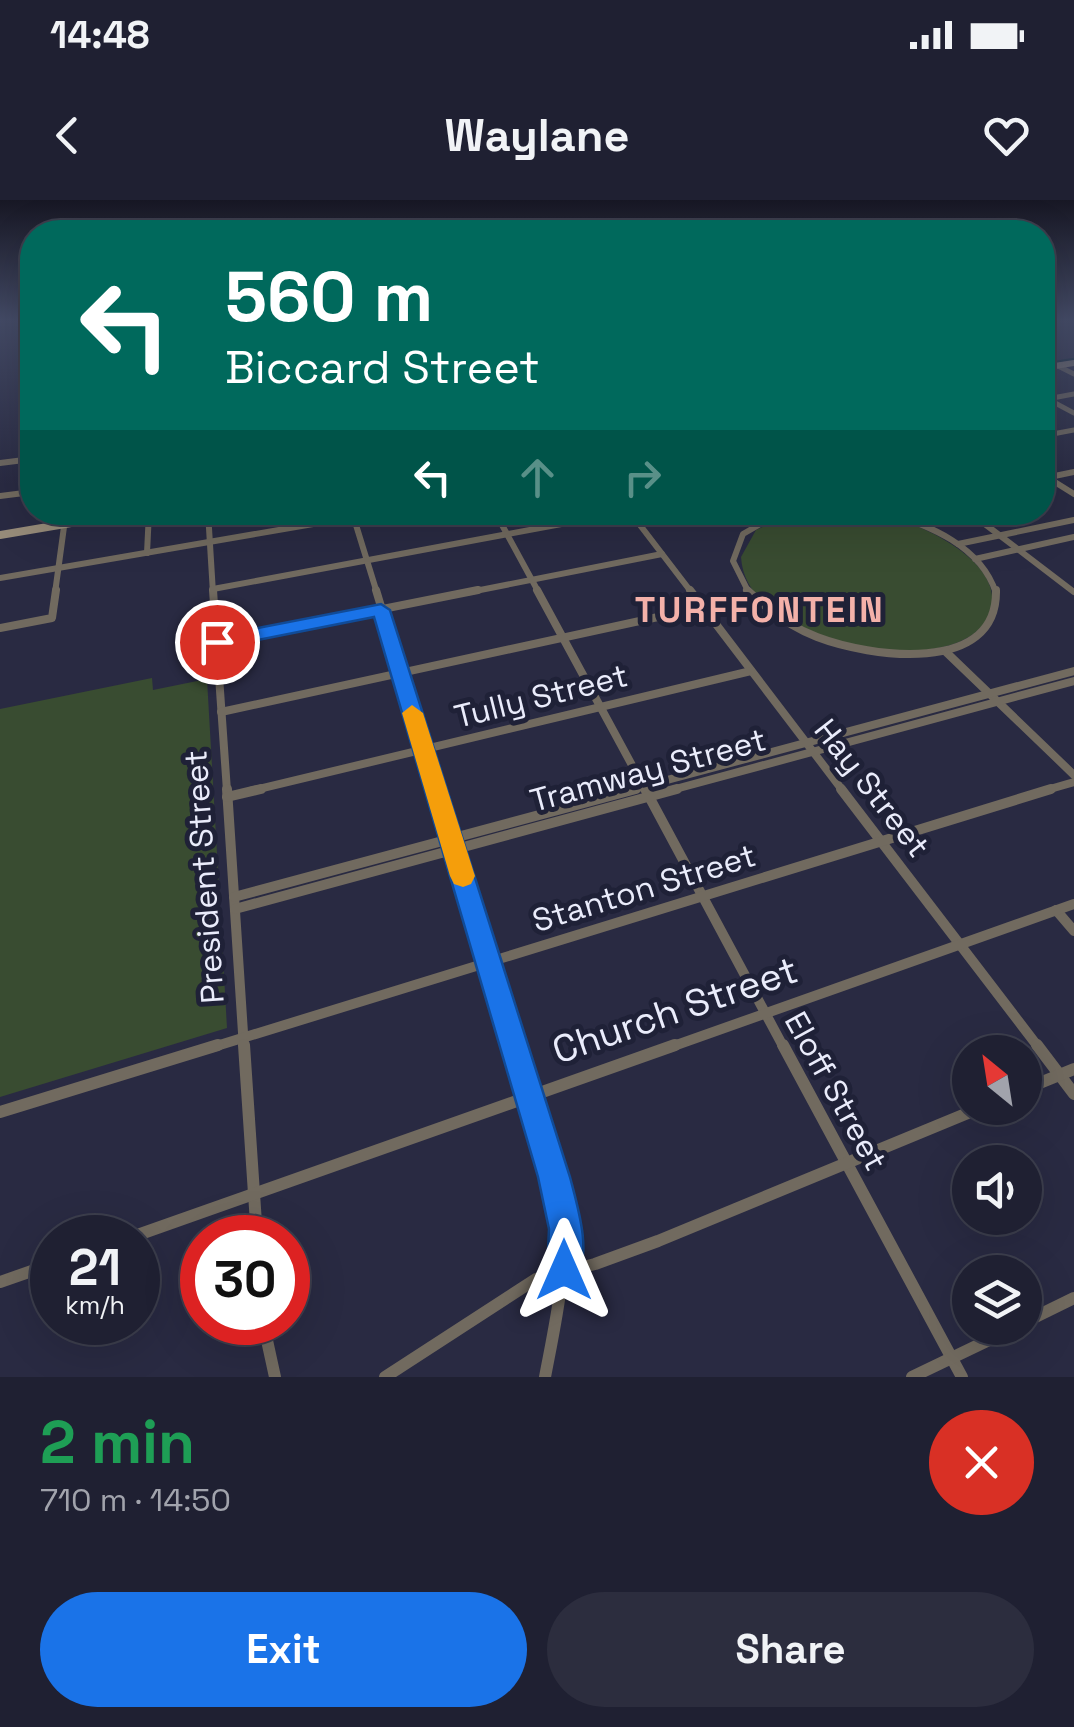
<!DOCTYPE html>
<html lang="en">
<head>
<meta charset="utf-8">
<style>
	:root { --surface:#1f2032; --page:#2c2d3e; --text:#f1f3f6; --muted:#a1a3ac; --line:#3c3e4d; --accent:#1a73e8 }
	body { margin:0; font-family:"Space Grotesk",sans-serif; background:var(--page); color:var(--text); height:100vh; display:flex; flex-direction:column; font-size:38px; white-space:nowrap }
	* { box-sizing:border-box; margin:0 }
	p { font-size:32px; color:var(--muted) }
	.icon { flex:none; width:55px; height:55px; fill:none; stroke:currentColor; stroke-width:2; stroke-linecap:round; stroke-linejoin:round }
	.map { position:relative; height:1177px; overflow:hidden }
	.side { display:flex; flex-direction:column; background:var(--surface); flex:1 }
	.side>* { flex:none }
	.top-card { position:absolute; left:20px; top:20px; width:1035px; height:305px; border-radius:40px; box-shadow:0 10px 40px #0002,0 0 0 2px var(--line); background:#00695c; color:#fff; overflow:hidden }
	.needle { width:65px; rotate:330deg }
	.tools { position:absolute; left:952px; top:835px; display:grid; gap:20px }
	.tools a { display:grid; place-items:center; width:90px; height:90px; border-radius:50%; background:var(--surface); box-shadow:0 10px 40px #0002,0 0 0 2px var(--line); font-size:50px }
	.speed { position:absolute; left:30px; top:1015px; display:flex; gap:20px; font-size:50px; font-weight:700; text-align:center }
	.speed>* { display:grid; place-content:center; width:130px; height:130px; border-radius:50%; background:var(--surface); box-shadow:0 10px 40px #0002,0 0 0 2px var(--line); line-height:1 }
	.speed small { font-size:25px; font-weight:400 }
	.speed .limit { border:15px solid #d22; background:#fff; color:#111 }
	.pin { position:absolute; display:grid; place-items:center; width:85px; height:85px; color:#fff; margin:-42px; border:5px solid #fff; border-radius:50%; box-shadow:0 2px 10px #0007 }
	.me { position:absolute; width:110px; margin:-55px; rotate:0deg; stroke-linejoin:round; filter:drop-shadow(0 0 8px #0008) }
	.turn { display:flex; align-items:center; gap:35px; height:210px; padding:0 40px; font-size:45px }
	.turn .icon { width:130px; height:130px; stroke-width:2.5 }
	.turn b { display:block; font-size:70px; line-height:85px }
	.lanes { display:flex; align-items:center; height:95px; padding:0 40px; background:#0003; justify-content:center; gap:50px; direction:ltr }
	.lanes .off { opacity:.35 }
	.round { display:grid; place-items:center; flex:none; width:105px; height:105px; border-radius:52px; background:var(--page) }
	.headline { display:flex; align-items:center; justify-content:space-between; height:170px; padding:0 40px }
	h1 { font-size:60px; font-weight:700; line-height:75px; color:#1e9e55 }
	.action { display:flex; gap:20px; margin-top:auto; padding:20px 40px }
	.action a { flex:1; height:115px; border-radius:60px; background:var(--accent); color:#fff; font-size:40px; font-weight:700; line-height:115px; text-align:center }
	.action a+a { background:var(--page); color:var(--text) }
	.status { display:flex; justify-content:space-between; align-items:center; height:70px; padding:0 50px; background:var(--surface); direction:ltr }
	.status svg { height:28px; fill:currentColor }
	header { display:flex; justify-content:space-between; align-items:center; height:130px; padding:0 40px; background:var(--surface); font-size:45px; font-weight:700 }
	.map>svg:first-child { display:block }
	.green { fill:#394c31 }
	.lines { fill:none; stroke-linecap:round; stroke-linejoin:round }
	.stream { stroke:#002230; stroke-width:2.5 }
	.minor-far4 { stroke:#716a5f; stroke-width:5 }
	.minor-far3 { stroke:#716a5f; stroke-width:6 }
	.minor-far2 { stroke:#716a5f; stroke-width:8 }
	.minor-far1 { stroke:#716a5f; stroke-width:10 }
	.minor { stroke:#716a5f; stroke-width:12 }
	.secondary-far1 { stroke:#978c7a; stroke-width:6 }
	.secondary { stroke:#978c7a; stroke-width:8 }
	.route { fill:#1a73e8; stroke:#114b97; stroke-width:2.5 }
	.slow { fill:#f59e0b }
	.labels { text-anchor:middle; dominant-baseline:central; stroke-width:10; stroke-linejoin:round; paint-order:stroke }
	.street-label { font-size:32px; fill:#eaecfb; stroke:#1f2137 }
	.far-district-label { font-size:35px; font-weight:bold; letter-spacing:2.5px; fill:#f4b1a9; stroke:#1f2137 }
	.near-street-label { font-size:38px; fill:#eaecfb; stroke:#1f2137 }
</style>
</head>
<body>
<div class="status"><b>14:48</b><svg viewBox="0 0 49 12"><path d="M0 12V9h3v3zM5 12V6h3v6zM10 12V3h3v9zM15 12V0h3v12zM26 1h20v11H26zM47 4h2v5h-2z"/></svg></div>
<header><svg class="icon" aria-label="back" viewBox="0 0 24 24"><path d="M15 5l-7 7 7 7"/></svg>Waylane<svg class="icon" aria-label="heart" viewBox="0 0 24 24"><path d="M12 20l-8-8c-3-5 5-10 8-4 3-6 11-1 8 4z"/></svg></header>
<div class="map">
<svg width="1074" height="1177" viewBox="0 0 1074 1177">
	<rect width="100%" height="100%" fill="#292a42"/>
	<g class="green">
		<path d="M794,312C821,312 852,308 879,314C917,321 1014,364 988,417C966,461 877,454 838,443C826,440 814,433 803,428C773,415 743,392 741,357L756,330Z"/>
		<polygon points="152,478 153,490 207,479 227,828 0,897 0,509"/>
	</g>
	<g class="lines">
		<polyline class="stream" points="1042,164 1074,159"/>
		<g class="minor-far4">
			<polyline points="1058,166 1074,174"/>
			<polyline points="1042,196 1074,213"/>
			<polyline points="1047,199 1074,194"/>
			<polyline points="1042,236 1074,230"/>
		</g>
		<g class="minor-far3">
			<polyline points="0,263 32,259"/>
			<polyline points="1042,274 1074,294"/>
			<polyline points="1045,278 1074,272"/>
			<polyline points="0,296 32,292"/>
			<polyline points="208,312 213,393"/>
			<polyline points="352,312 377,393"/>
			<polyline points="495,312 539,393"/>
			<polyline points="630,312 692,393"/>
			<path d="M885,312C929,325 981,346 996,393"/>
			<polyline points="969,312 1074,392"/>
			<polyline points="958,344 1074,320"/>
			<polyline points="147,353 149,312"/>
			<polyline points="975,359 1074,337"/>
			<polyline points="0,378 383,312"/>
			<polyline points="213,389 626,312"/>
			<polyline points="55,393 66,312"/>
			<polyline points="465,393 662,354"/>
			<polyline points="749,393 733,361 743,334 781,312"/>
		</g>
		<g class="minor-far2">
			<polyline points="213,390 227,591"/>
			<polyline points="376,390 437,591"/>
			<polyline points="537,390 646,591"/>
			<polyline points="690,390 843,591"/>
			<path d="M747,390C768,410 790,427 817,437C869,457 998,476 996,390"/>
			<polyline points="0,428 52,418 56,390"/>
			<polyline points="217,442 478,390"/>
			<polyline points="945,451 1074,575"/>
			<polyline points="221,512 750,397"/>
			<polyline points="250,591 751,471"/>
			<polyline points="626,591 1074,471"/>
			<polyline points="668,591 1074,481"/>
			<polyline points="1043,591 1074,582"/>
		</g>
		<g class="minor-far1">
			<polyline points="227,589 244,848"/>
			<polyline points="436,589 514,848"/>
			<polyline points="645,589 784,848"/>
			<polyline points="841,589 1039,848"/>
			<polyline points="227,597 261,589"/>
			<polyline points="234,697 636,589"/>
			<polyline points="235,709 677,589"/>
			<polyline points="1056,710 1074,731"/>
			<polyline points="210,848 1051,589"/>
			<polyline points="668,848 1074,704"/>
		</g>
		<g class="minor">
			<polyline points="244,845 257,1038"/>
			<path d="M514,845L562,1005C569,1064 556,1119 545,1177"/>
			<polyline points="783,845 962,1177"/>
			<polyline points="1037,845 1074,894"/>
			<polyline points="1025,889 1074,869"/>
			<polyline points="0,912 218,845"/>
			<polyline points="129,1038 675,845"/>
			<polyline points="0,1082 52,1064"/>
			<polyline points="263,1122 275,1177"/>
			<polyline points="1025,1122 1074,1098"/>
			<polyline points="385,1177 536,1079 595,1064 658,1041 980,908"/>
			<polyline points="912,1177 1014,1128"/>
		</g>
		<polyline class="secondary-far1" points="1042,168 1074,163"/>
		<polyline class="secondary" points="0,335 136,312"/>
	</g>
	<linearGradient id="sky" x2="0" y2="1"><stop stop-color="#171724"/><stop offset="0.42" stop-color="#434a65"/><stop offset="1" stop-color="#434a65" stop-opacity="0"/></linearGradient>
	<rect width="1074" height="284" fill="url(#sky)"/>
	<path class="route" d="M381,404L390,410L570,977C579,1012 591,1049 577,1083L564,1088L552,1083L547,1070L549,1029L538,977L374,417L217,448L208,442L217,436Z"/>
	<polygon class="slow" points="412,505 423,513 475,676 471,684 463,687 454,684 450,676 402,513"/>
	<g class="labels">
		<g class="street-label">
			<text transform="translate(541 496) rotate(-14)">Tully Street</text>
			<text transform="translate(648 570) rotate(-15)">Tramway Street</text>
			<text transform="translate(872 588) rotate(52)">Hay Street</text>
			<text transform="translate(204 677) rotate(-94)">President Street</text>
			<text transform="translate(644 688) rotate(-17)">Stanton Street</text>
			<text transform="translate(836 891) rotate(61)">Eloff Street</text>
		</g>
		<g class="far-district-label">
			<text x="760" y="410">TURFFONTEIN</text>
		</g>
		<g class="near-street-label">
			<text transform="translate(675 810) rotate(-19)">Church Street</text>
		</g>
	</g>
</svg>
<div class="tools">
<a><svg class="needle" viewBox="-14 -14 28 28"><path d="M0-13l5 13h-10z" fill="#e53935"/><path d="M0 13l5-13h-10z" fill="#a1a3ac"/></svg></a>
<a><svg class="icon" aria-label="sound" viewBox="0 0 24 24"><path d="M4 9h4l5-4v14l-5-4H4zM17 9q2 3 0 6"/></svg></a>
<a><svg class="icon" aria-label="layers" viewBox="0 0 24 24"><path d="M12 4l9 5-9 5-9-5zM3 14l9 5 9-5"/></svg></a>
</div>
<div class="speed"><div>21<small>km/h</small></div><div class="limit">30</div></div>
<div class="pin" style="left:217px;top:442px;background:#d93025"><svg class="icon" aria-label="arrive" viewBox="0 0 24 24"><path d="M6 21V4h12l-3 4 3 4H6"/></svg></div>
<svg class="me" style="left:564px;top:1070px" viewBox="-20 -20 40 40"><path d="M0-17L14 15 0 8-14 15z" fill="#1a73e8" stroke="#fff" stroke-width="4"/></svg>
<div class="top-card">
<div class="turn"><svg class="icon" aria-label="left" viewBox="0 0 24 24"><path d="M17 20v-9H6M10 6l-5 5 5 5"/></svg><div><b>560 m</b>Biccard Street</div></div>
<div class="lanes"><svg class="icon" aria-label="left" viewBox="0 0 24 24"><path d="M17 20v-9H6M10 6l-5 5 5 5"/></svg><svg class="icon off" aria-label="ahead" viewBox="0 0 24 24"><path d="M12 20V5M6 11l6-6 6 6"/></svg><svg class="icon off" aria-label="right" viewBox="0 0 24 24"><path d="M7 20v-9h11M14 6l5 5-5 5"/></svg></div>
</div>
</div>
<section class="side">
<div class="headline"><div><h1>2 min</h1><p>710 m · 14:50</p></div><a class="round" style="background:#d93025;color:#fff"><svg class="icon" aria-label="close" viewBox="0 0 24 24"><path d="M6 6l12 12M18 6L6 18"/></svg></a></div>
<div class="action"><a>Exit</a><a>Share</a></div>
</section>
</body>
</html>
